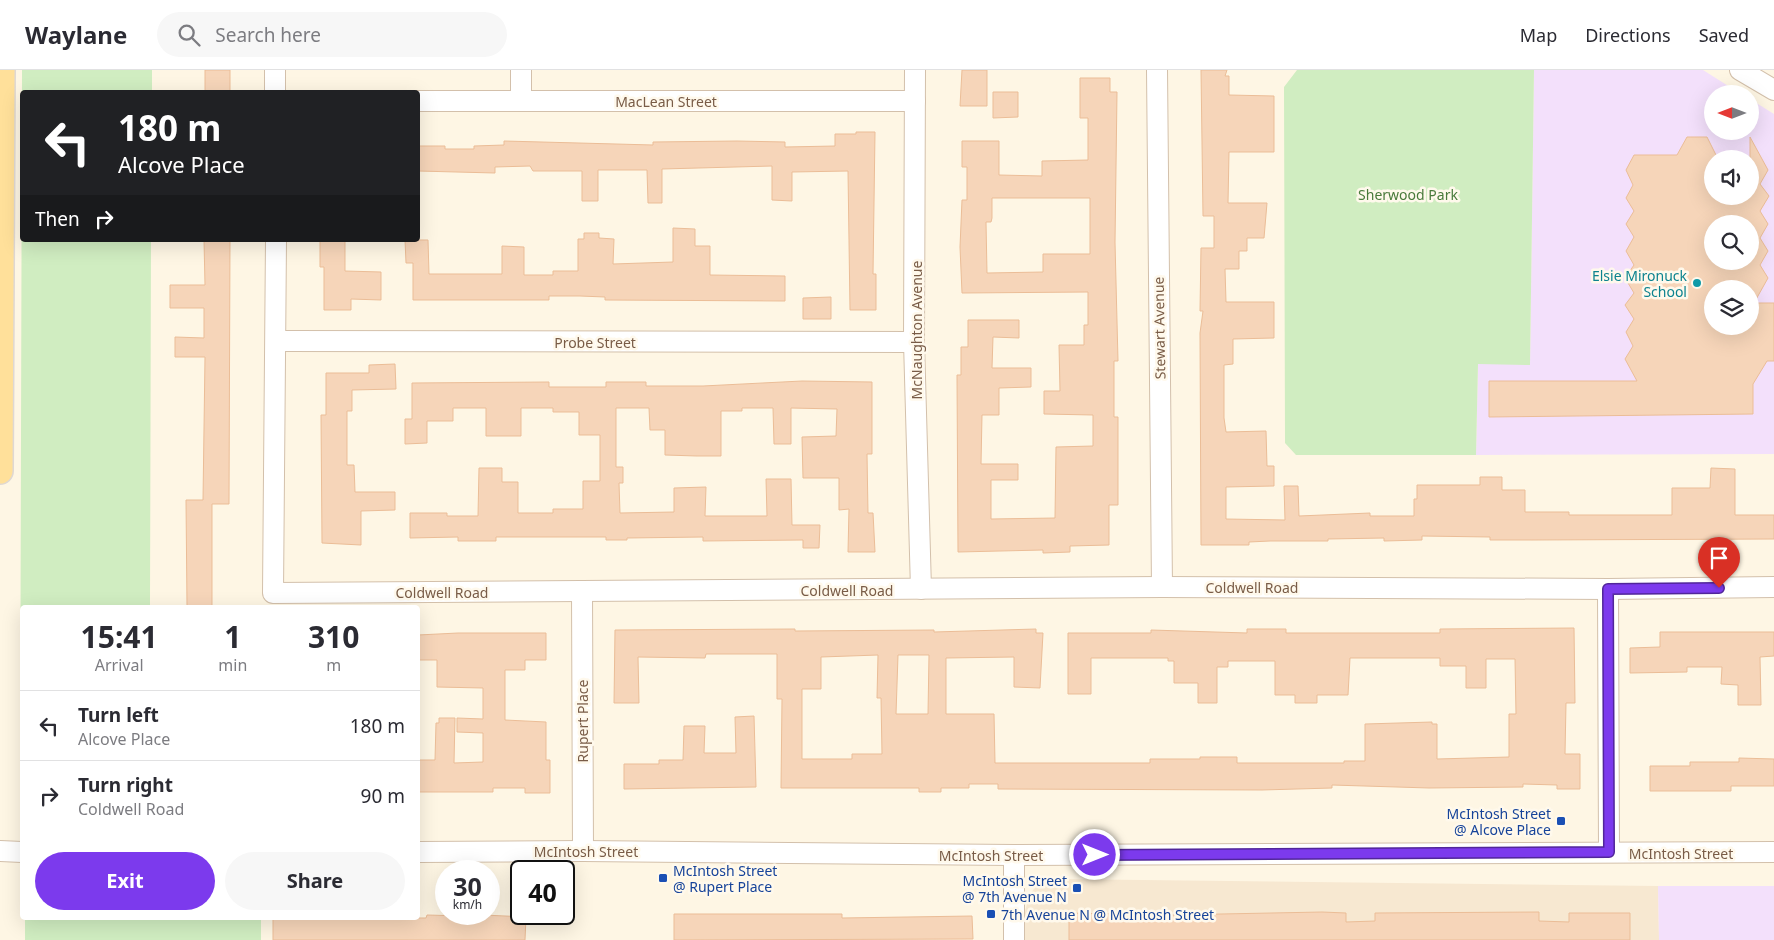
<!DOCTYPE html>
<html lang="en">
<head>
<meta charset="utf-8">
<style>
	:root { --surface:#fff; --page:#f7f7f7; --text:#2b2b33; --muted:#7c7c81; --line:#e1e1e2; --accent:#7c3aed }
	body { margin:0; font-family:"Noto Sans",sans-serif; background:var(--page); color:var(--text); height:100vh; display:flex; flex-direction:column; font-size:19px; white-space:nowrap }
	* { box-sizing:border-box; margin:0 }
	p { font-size:16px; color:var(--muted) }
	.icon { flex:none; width:28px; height:28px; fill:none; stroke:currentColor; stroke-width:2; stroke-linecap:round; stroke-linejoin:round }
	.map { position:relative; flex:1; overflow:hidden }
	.side { position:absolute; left:20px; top:535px; width:400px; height:315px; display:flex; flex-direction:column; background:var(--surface); border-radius:5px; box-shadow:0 5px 20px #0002 }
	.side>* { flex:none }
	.hud { position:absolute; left:20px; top:20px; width:400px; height:152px; border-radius:5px; box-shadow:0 5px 20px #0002; background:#202124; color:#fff; overflow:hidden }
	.needle { width:32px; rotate:270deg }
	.controls { position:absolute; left:1704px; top:15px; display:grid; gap:10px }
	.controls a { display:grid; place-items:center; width:55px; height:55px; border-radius:50%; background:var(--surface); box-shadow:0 5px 20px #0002; font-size:25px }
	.speed { position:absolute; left:435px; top:790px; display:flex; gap:10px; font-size:25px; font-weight:700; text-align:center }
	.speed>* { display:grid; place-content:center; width:65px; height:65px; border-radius:50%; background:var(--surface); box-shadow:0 5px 20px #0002; line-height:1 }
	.speed small { font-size:12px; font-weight:400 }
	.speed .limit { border:2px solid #111; border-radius:8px; background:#fff; color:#111 }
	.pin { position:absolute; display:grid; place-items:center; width:42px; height:42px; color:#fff; margin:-51px -21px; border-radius:50% 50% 50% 0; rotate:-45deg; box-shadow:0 0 5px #0007 }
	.pin .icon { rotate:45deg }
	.me { position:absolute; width:55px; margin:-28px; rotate:90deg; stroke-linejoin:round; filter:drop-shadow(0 0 4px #0008) }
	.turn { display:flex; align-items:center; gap:18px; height:105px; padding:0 15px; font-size:22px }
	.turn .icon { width:65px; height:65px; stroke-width:2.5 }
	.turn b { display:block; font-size:35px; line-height:42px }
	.then { display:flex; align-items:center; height:48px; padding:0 15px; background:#0003; gap:10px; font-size:19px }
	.eta { display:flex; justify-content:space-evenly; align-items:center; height:85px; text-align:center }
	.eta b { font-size:30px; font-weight:700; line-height:35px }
	.primary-button { display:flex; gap:10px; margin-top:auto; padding:10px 15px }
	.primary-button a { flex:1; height:58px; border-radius:30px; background:var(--accent); color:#fff; font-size:20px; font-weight:700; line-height:58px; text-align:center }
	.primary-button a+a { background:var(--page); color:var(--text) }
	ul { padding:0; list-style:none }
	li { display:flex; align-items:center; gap:15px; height:70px; padding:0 15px; border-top:1px solid var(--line) }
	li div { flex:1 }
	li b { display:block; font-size:19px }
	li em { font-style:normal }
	header { display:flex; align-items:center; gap:30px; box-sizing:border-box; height:70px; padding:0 25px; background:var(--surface); border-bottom:1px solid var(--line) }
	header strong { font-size:24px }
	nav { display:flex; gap:28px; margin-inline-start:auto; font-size:18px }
	.search { width:350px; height:45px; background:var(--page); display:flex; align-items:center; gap:12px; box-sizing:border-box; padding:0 18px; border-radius:28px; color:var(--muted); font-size:19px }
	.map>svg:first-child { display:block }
	.residential { fill:#f7e8d1 }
	.education { fill:#f3e0fb; fill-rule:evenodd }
	.green { fill:#d0edc1 }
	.building { fill:#f6d5b9; stroke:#ebbd97; fill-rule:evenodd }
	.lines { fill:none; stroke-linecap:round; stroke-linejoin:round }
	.minor-casing { stroke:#d3c0ab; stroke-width:22 }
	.major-casing { stroke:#dfd8d3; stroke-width:28 }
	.minor { stroke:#fff; stroke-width:20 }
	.major { stroke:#ffe09a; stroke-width:25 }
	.route-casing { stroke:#51269a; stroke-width:12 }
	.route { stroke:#7c3aed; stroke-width:9 }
	.culture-dot { fill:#0f9aa8; stroke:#fff9ec; stroke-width:2 }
	.transit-dot { fill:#1a4fb4; stroke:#fff9ec; stroke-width:2 }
	.labels { text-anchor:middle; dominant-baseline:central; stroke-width:5; stroke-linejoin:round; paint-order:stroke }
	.street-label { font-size:14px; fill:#795c47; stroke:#fff9ec }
	.park-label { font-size:14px; fill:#497a3b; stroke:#fff9ec }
	.culture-label { font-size:14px; fill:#0d838f; stroke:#fff9ec; text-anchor:end }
	.transit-label { font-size:14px; fill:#164399; stroke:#fff9ec; text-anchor:end }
</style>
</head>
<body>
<header>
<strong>Waylane</strong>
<div class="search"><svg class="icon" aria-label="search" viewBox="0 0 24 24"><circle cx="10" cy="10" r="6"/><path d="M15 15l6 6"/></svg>Search here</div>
<nav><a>Map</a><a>Directions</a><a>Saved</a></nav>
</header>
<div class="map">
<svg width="1774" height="870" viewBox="0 0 1774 870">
	<rect width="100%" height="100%" fill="#fef6e4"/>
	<polygon class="residential" points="1056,809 1658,816 1659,870 1022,870 1022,851 1030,824 1039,813"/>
	<g class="education">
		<path d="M1534,0H1703L1741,24H1712V61H1750V29L1774,44V384L1476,385L1478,294H1530ZM1712,89H1750V126H1712ZM1712,154H1750V191H1712ZM1712,219H1750V256H1712Z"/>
		<polygon points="1658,816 1774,816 1774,870 1659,870"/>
	</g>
	<g class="green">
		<polygon points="22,0 152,0 152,22 22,22 22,170 151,170 150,537 22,538 22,741 20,738"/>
		<polygon points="1297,0 1534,0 1530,295 1478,294 1476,385 1296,385 1285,373 1284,17"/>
		<rect x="25" y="848" width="236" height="22"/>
	</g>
	<g class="building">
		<rect x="205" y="0" width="25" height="22"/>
		<polygon points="962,0 987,0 987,36 960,36"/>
		<polygon points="1201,0 1227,0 1225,6 1229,6 1229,25 1274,26 1274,82 1229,82 1228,133 1267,133 1264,168 1247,168 1247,181 1239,181 1239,199 1225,199 1226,232 1274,232 1274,268 1233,269 1233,294 1224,295 1224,348 1226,362 1266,361 1267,396 1274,396 1274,416 1226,417 1226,449 1285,450 1284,416 1298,416 1299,446 1370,443 1370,446 1414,446 1414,429 1417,429 1417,415 1480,415 1480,407 1502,407 1502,420 1525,420 1525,442 1569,442 1569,445 1672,445 1672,418 1710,418 1711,398 1735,399 1735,445 1774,445 1774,469 1531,470 1490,470 1490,467 1422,466 1422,470 1384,471 1384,468 1328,469 1328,471 1270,471 1249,472 1249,475 1201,475 1200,263 1203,241 1200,241 1201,178 1214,178 1214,146 1203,146"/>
		<path d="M1080,8H1110V22H1117L1115,172L1118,291H1114V347H1118V435H1109V475L1070,476V482L1043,483V480L958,482L957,305H961V277H968V250H1019V268L993,267L992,298H1031V317L999,318V345H982L981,394H1018V410H991V449L1055,448L1056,377L1093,376V345L1044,344V321H1060L1059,275H1084V255H1088V222L962,223L960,177L962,130H967V97H962V71H999V105L1042,106V91L1088,90V48H1080ZM992,128H1090V184H1043V202L987,203L986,152H991L992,148Z"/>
		<polygon points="993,22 1018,22 1018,47 993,48"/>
		<polygon points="856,62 875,62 873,204 876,204 876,240 850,240 848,101 792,102 792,131 772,130 772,96 662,99 662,133 648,133 647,100 598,100 598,131 582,131 582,101 533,101 530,96 495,97 495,103 418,101 418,76 445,76 445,79 474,79 474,76 504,75 504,71 653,75 653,72 737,71 785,72 785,77 835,76 835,64 856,64"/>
		<path d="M1687,67H1707L1718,89H1712V126H1750V67L1768,100L1760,114L1769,126L1760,141L1768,154L1760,168L1768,181L1760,195L1768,208L1754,233H1774V291H1767L1753,314V344L1489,347V311H1637L1625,289L1633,276L1626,262L1634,249L1625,235L1634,223L1625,208L1634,195L1626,181L1634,167L1626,154L1634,141L1626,128L1633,115L1626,100L1634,85H1677ZM1712,154H1750V191H1712ZM1712,219H1750V256H1712Z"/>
		<polygon points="673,158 695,159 695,176 710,176 710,205 785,206 785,231 605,230 605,227 580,226 549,226 549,230 413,230 413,193 406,193 405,170 428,170 429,204 502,204 502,176 524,177 524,205 553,205 553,201 578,201 578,169 584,169 584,163 599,163 599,168 614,169 613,194 673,192"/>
		<polygon points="204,170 230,170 229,434 212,434 212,536 187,536 186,430 203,430 205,287 175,287 175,267 204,268 204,238 170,238 170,215 205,215"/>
		<polygon points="320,170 345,170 345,201 381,202 381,230 351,229 351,240 324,240 324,197 320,197"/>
		<polygon points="831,227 831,249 803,249 803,228"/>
		<polygon points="395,294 396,319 352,320 352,341 347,341 347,395 354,395 355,422 395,422 395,440 361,441 361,475 322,473 321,345 326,345 326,303 369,303 369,295"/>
		<polygon points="802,311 872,312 872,384 867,384 868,443 873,443 875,482 848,482 849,439 839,440 839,408 803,408 802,367 836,366 837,339 791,338 791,374 774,374 773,338 742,338 742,341 721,341 721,386 697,386 665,385 665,360 650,360 649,338 616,338 616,397 623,397 623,413 619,413 620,443 674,442 674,418 706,417 705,446 767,446 766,409 791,409 792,455 820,455 819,478 803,478 803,470 703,471 703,467 627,468 627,470 606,470 606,467 496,467 496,471 458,471 458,467 410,468 410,443 447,443 447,446 478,446 479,398 502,398 502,412 518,412 518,443 553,443 553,439 583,439 583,411 600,411 600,365 579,365 579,342 553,342 553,338 521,338 521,366 486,366 486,338 453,338 453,351 427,351 427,373 405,374 405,349 412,349 412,313 549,312 549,317 606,317 606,312 646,312 646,316 703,316"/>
		<path d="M1574,558L1575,633H1566L1565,684H1580V719H1557V715L1523,714V717L1429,718L1332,715V718L1262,720L998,719V714H969V718H941V722H919V718H781L782,629H777V584H706L705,588L638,587L639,633H614L615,560L795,559V561L934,560V562L1036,559V563H1043L1040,618L1014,617V587L946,588V644H994L995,693H1150V689H1200V687H1237V693H1344V691H1365V654L1432,652V654H1437V689L1509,687V644H1516L1515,589H1486V618H1466V596H1440V588H1350L1348,625H1317V633H1295V625H1275V591H1228V597H1217V633H1198V613H1174V591H1168V588H1091V624H1068V563H1151V560L1247,563V559H1286V563H1440V559ZM878,585L877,628H881L882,684H852V689H802V619H821V587ZM898,585H929L928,644H896Z"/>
		<polygon points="1660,562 1774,562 1774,586 1760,587 1761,635 1738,635 1738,615 1721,614 1722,597 1687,597 1687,602 1630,603 1630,578 1660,577"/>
		<polygon points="458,563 546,563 546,590 525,590 525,600 505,600 505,650 546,652 546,690 550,690 550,723 525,723 525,718 493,718 493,722 418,722 418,690 435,690 436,653 439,653 439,648 455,648 454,693 483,692 483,663 457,662 457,648 483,649 483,618 437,617 437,590 418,590 418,565"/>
		<polygon points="754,646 756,717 624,719 624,694 659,694 659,690 683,690 684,656 705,656 704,683 736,683 735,647"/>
		<polygon points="1739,688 1774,689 1774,716 1731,716 1731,721 1650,721 1650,696 1690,696 1690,692 1739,692"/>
		<polygon points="1322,842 1346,843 1346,852 1375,851 1375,843 1539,842 1539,851 1569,852 1569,843 1630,843 1630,870 1069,870 1069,843 1171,845"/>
		<polygon points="463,844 526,847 525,870 273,870 273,848 426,848 427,845 463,846"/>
		<polygon points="674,844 842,844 842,848 972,846 973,869 674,870"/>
	</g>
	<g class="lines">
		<defs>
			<g id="minor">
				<polyline points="275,0 275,22"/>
				<polyline points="521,0 521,30"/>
				<polyline points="915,0 914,272 921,519"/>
				<polyline points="1157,0 1162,517"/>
				<polyline points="1740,0 1774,20"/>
				<polyline points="418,31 915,31"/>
				<polyline points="276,170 273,523 1162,517 1608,519 1774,517"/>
				<polyline points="276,271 914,272"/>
				<polyline points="1608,519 1609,782"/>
				<polyline points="582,521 583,781"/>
				<polyline points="0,781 22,782"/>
				<polyline points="418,782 583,781 1014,785 1774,782"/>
				<polyline points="1014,785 1014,870"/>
			</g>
			<polyline id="major" points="0,401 2,0"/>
		</defs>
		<use href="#minor" class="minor-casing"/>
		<use href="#major" class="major-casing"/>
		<use href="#minor" class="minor"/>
		<use href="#major" class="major"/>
	</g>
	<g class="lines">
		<defs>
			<polyline id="route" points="1095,785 1609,782 1608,519 1719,518"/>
		</defs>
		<use href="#route" class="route-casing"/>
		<use href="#route" class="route"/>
	</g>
	<circle class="culture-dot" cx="1697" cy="213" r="5"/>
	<g class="transit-dot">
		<rect x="1556" y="746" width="10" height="10" rx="2.5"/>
		<rect x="658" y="803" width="10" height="10" rx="2.5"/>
		<rect x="1072" y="813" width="10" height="10" rx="2.5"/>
		<rect x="986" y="839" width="10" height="10" rx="2.5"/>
	</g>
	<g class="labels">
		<g class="street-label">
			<text x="666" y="31">MacLean Street</text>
			<text transform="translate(1159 258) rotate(-91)">Stewart Avenue</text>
			<text transform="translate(916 260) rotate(-90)">McNaughton Avenue</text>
			<text x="595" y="272">Probe Street</text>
			<text x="1252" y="517">Coldwell Road</text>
			<text x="847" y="520">Coldwell Road</text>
			<text x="442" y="522">Coldwell Road</text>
			<text transform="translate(582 651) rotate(-90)">Rupert Place</text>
			<text x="586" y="781">McIntosh Street</text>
			<text x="1681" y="783">McIntosh Street</text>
			<text x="991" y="785">McIntosh Street</text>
		</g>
		<g class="park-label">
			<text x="1408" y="124">Sherwood Park</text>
		</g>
		<g class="culture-label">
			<text x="1687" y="205">Elsie Mironuck<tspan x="1687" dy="16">School</tspan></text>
		</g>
		<g class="transit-label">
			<text x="1551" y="743">McIntosh Street<tspan x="1551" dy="16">@ Alcove Place</tspan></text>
			<text x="673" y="800" text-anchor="start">McIntosh Street<tspan x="673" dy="16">@ Rupert Place</tspan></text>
			<text x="1067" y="810">McIntosh Street<tspan x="1067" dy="16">@ 7th Avenue N</tspan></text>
			<text x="1001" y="844" text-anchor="start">7th Avenue N @ McIntosh Street</text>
		</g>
	</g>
</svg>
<div class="controls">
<a><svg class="needle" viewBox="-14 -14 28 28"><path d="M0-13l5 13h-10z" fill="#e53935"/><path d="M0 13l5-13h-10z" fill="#7c7c81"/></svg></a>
<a><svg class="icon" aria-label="sound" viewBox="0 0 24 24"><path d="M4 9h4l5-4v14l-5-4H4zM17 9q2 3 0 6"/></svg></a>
<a><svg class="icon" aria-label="search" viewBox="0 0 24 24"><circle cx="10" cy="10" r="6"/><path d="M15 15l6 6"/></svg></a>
<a><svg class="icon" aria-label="layers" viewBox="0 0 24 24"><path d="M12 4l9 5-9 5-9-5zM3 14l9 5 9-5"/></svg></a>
</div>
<div class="speed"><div>30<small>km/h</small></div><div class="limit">40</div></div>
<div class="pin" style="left:1719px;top:518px;background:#d93025"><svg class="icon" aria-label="arrive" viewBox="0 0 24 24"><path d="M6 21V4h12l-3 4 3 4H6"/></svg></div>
<svg class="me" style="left:1095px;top:785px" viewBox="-20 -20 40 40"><circle r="17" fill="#7c3aed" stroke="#fff" stroke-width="3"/><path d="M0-11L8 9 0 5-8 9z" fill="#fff"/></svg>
<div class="hud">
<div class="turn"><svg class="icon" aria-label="left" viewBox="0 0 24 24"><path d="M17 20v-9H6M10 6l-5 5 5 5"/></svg><div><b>180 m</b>Alcove Place</div></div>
<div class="then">Then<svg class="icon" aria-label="right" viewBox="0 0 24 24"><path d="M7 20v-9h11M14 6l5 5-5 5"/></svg></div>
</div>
<section class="side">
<div class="eta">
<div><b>15:41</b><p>Arrival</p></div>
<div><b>1</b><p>min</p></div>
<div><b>310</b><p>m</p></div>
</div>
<ul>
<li><svg class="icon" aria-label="left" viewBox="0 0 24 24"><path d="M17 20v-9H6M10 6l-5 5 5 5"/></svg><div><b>Turn left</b><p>Alcove Place</p></div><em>180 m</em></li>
<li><svg class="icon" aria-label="right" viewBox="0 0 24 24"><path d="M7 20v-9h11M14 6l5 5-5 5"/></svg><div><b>Turn right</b><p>Coldwell Road</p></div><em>90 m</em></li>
</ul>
<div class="primary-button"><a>Exit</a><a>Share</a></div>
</section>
</div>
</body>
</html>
